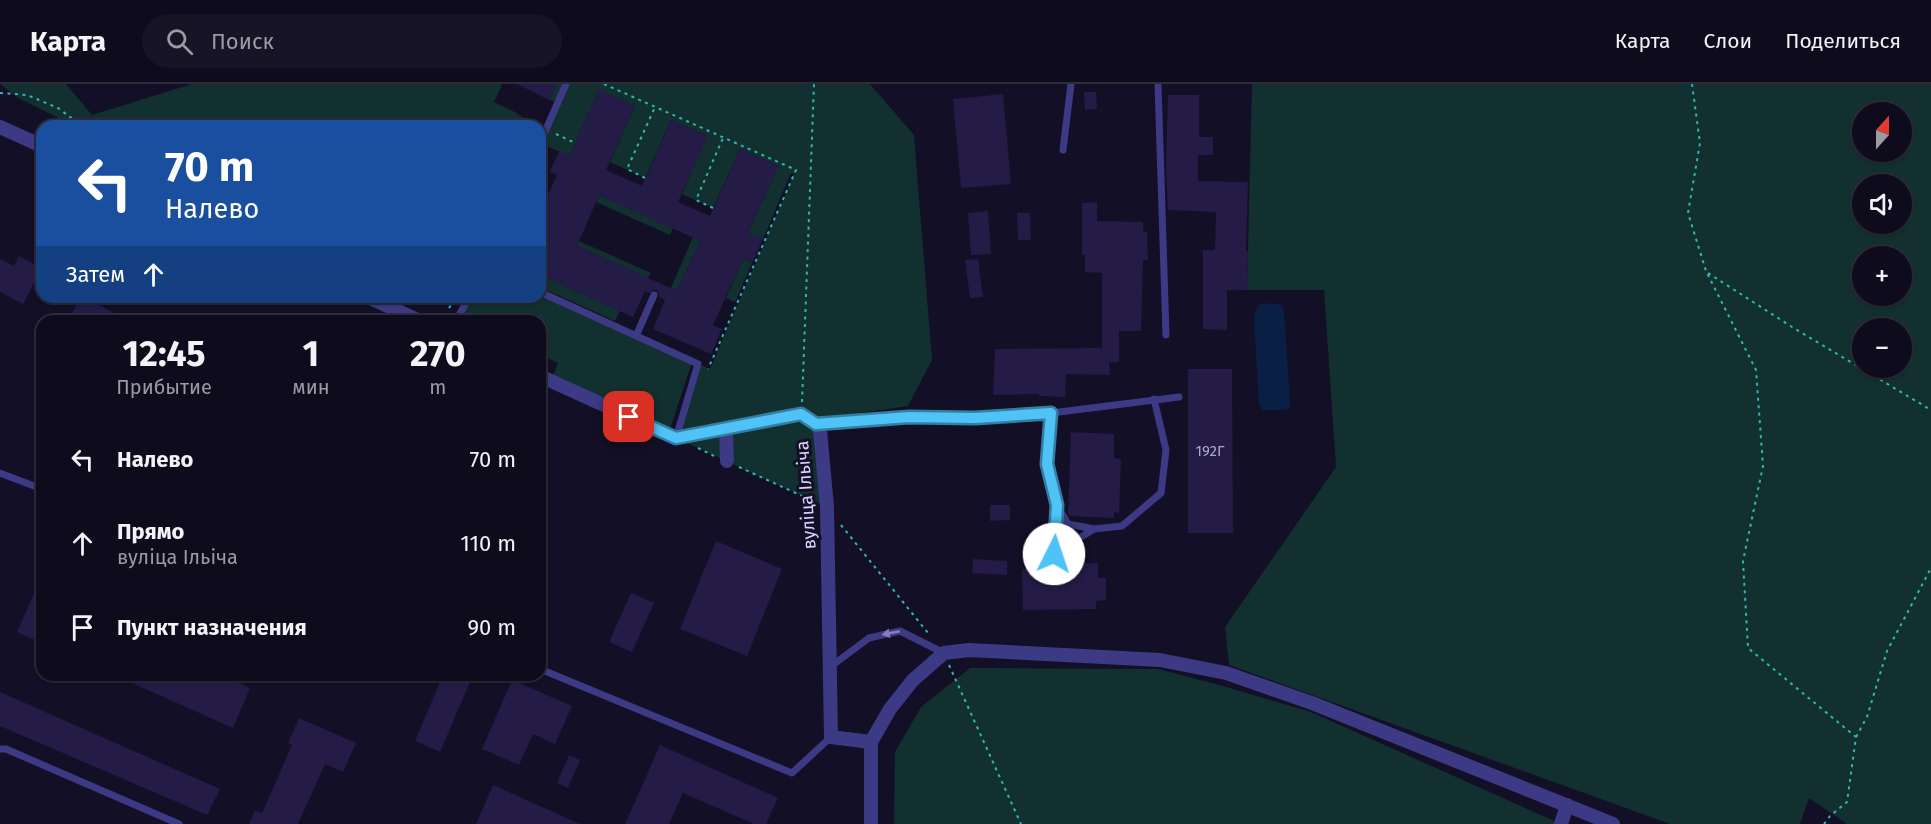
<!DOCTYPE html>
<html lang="ru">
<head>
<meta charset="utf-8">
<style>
	:root { --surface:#0e0b1c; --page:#171425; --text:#f1f3f6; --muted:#9b9ba3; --line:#2e2b3b }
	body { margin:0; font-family:"Fira Sans",sans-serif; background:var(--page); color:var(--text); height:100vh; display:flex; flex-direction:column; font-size:22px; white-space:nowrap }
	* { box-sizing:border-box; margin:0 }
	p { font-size:20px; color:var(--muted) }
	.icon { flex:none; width:33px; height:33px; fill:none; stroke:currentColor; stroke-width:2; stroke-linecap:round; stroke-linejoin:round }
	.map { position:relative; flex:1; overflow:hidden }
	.side { position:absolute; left:36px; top:231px; width:510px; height:366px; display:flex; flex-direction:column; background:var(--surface); border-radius:18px; box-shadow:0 2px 4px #0004,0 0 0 2px var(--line) }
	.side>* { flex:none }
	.top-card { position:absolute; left:36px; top:36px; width:510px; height:183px; border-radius:18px; box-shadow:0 2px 4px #0004,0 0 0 2px var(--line); background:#1a4fa0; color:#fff; overflow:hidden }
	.needle { width:39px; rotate:21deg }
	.fabs { position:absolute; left:1852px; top:18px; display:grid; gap:12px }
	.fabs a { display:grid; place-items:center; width:60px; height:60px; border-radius:50%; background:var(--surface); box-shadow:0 2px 4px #0004,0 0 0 2px var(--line); font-size:30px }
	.pin { position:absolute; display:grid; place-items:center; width:51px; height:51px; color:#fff; margin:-26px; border-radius:12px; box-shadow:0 3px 9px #0006 }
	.me { position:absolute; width:66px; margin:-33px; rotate:4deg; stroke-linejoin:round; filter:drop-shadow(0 0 4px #0008) }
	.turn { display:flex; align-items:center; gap:21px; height:126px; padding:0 30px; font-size:27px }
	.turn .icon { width:78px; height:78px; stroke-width:2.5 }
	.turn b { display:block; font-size:42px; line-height:51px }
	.then { display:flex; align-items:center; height:57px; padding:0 30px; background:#0003; gap:12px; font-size:22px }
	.eta { display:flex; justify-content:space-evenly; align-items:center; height:102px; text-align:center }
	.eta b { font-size:36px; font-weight:700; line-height:42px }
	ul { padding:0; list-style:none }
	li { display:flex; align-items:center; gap:18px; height:84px; padding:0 30px }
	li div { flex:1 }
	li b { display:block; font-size:22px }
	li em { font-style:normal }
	header { display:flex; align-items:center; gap:36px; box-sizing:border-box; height:84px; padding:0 30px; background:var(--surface); border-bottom:2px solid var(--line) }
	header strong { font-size:28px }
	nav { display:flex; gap:33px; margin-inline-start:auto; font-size:21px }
	.search { width:420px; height:54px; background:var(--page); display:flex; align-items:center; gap:15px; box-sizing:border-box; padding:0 21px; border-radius:33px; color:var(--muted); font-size:22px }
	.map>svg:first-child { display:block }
	.green { fill:#12302f; fill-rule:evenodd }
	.water { fill:#0a1f44 }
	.building { fill:#241b47; fill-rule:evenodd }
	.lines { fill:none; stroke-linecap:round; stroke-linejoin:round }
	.path { stroke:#2fb8b0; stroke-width:2; stroke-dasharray:3 4.5; stroke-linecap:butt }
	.lane { stroke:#3d3a85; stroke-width:7 }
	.street { stroke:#3d3a85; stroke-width:14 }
	.oneway { fill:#837fbc }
	.route-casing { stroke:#337fa1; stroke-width:15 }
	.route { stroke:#4fc3f7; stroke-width:10 }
	.labels { text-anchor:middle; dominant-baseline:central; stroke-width:6; stroke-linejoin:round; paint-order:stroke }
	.number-label { font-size:15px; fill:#aca6d1 }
	.street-label { font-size:18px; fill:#d9d4ff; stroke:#130f26 }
</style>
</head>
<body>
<header>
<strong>Карта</strong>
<div class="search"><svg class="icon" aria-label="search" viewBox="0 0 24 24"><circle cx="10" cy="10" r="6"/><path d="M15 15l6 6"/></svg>Поиск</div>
<nav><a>Карта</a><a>Слои</a><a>Поделиться</a></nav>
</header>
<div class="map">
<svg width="1931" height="740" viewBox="0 0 1931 740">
	<rect width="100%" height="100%" fill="#130f26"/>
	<g class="green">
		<polygon points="0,0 66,0 92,31 192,0 502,0 494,18 515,28 535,42 75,42 18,14"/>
		<polygon points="557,0 870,0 914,51 932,276 908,322 818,335 678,347 698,280 710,285 794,90 791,89 763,155 748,149 778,82 740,65 713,124 682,110 707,52 671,36 645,94 610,78 635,22 599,6 569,72 540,59 557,18 549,16"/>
		<path d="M1252,0H1931V740H1847L1809,714L1800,740H1670L1229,581L1225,543L1336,383L1324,206H1247ZM1863,28H1902V68H1863ZM1863,100H1902V140H1863ZM1863,172H1902V212H1863ZM1863,244H1902V284H1863Z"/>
		<polygon points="599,111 673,144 670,151 596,118"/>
		<polygon points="693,153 700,157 677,207 671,204"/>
		<polygon points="579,157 651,189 648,194 577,162"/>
		<polygon points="743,175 752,179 735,218 726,214"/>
		<polygon points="540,191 620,227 615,237 540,203"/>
		<polygon points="540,208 692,278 668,351 551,297 558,279 540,270 540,237 470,237 466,236 456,237 469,213 540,213"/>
		<polygon points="801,330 816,340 827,423 734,381 733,343"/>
		<polygon points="720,350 727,377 676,354"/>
		<polygon points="970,584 1158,585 1223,602 1311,628 1561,740 894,740 895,668 921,623"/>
	</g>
	<polygon class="water" points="1261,219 1278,220 1282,222 1284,227 1290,317 1290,324 1285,326 1262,326 1259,321 1254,237 1256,225"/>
	<g class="building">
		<polygon points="517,0 557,0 549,16"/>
		<path d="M599,5L635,22L606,86L642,102L671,36L708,52L678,118L710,132L740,65L778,82L748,149L763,155L752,179L743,175L713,241L722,245L711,270L653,245L665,216L659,213V210L657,206H653L649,209L645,207L633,233L540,191V128L557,91L550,88L559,67L569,72ZM599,111L700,157L677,207L577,162Z"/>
		<polygon points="1084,8 1096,8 1097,25 1085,26"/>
		<polygon points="1003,10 1011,100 961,104 953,15"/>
		<polygon points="1168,11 1199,11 1199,53 1213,53 1213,71 1198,71 1198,97 1248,98 1246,167 1248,167 1247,206 1227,206 1227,246 1203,245 1203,166 1215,166 1216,128 1168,126 1166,83"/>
		<polygon points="1097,118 1097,137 1143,138 1143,147 1147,148 1148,176 1143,176 1141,247 1119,247 1119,278 1109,278 1110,291 1066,290 1065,313 1039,312 1039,310 993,311 995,265 1102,264 1102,189 1085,188 1085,171 1082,170 1082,119"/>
		<polygon points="988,127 991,170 971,171 968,129"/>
		<polygon points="1017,129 1030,129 1031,156 1018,156"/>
		<polygon points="19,172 42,184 23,220 0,208 0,175 14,182"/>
		<polygon points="978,175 983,213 970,214 965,176"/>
		<polygon points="81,213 84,213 129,237 76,237 70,233"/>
		<polygon points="1188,285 1232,285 1233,449 1188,449"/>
		<polygon points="1071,348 1114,350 1114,374 1121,375 1119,429 1114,428 1114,434 1070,432 1068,429"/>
		<polygon points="990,421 1010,421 1010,436 990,437"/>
		<polygon points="716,457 782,485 747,572 680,545"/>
		<polygon points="973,475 1007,477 1007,491 972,489"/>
		<polygon points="1098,479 1098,494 1106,494 1106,516 1096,517 1096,525 1023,526 1022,485 1067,484 1068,480"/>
		<polygon points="42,491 42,559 17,548"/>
		<polygon points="631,509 654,519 632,568 609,558"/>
		<polygon points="114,591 221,591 250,604 233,644"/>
		<polygon points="443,591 473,591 440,668 415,657"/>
		<polygon points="512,596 572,622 555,660 533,650 519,681 482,665"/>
		<polygon points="0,608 220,705 207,731 0,642"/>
		<polygon points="299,634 356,659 343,688 325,680 298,740 249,740 255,726 262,729 292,661 288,659"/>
		<polygon points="660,661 778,714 766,740 754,740 683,709 669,740 625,740"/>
		<polygon points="569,671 580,676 568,704 557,699"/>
		<polygon points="493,701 580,740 476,740"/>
	</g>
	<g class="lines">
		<g class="path">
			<polyline points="604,0 796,86 708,285"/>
			<polyline points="1692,0 1700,59 1688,129 1706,187 1756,286 1763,382 1743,477 1748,564 1856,653 1847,718 1830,732 1824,740"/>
			<polyline points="0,9 27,11 58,24 82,42"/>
			<polyline points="556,50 575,59"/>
			<polyline points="645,94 627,85 655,23"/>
			<polyline points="713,124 696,116 723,54"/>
			<polyline points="1708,189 1792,243 1931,326"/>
			<polyline points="449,224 453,218"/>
			<polyline points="802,318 814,0"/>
			<polyline points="698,364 714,372"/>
			<polyline points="739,383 813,417"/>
			<polyline points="841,441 928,549"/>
			<polyline points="949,581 1021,740"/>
			<polyline points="1856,653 1867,633 1887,567 1931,484"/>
		</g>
		<g class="lane">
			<polyline points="1158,0 1166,251"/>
			<polyline points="540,59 566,0"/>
			<polyline points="1063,66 1071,0"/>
			<polyline points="540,208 698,280 676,354"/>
			<polyline points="456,237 469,213"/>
			<polyline points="636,252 654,211"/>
			<polyline points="1051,329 1047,380 1057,421 1068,440 1094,445 1122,442 1161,409 1166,366 1154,315"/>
			<polyline points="816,340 909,333 975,334 1051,329 1179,313"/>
			<polyline points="0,389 42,405"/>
			<polyline points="1057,422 1054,470 1094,445"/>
			<polyline points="830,583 869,554 900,547 944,569"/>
			<polyline points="540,585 792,689 831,653"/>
			<polyline points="0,665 6,665 179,740"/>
		</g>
		<g class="street">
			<polyline points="0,43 42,62"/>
			<polyline points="368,213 420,237"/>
			<polyline points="540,292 676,354 801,330 816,340 820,346 827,423 831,653 871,658 871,740"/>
			<polyline points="726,345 727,377"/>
			<polyline points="871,658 890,625 913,596 944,569 969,566 1160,576 1226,589 1312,619 1613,740"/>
			<polyline points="1561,740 1567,721"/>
		</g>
	</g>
	<defs><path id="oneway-solid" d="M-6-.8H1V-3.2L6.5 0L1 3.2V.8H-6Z" transform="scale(1.5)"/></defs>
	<use class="oneway" href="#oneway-solid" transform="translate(891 549) rotate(169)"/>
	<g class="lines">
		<defs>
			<polyline id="route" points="629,333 676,354 801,330 816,340 909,333 975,334 1051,329 1047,380 1057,421 1054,470"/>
		</defs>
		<use href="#route" class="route-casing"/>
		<use href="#route" class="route"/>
	</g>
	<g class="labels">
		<g class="number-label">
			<text x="1210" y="367">192Г</text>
		</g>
		<g class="street-label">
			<text transform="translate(806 411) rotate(-94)">вуліца Ільіча</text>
		</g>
	</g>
</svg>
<div class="fabs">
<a><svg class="needle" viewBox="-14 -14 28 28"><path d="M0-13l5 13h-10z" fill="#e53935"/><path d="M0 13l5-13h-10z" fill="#9b9ba3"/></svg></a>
<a><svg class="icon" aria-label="sound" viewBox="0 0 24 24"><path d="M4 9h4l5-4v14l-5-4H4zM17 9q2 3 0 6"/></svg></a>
<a>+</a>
<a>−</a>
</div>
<div class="pin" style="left:629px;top:333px;background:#d93025"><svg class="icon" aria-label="arrive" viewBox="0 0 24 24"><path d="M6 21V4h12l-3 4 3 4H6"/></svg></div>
<svg class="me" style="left:1054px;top:470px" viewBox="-20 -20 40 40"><circle r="19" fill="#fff"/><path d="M0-13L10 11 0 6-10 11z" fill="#4fc3f7"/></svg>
<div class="top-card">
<div class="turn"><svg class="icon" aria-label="left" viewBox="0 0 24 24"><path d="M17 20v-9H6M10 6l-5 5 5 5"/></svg><div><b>70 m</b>Налево</div></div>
<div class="then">Затем<svg class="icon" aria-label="ahead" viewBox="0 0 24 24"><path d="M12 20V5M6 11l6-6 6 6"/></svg></div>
</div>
<section class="side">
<div class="eta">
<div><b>12:45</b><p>Прибытие</p></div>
<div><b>1</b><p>мин</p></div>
<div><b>270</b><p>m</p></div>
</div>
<ul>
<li><svg class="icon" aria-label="left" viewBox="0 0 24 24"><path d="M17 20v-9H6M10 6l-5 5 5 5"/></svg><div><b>Налево</b></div><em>70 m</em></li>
<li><svg class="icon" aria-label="ahead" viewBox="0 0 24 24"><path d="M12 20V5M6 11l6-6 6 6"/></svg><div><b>Прямо</b><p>вуліца Ільіча</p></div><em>110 m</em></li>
<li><svg class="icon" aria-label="arrive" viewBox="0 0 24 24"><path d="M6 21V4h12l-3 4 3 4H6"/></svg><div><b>Пункт назначения</b></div><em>90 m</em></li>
</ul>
</section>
</div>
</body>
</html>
